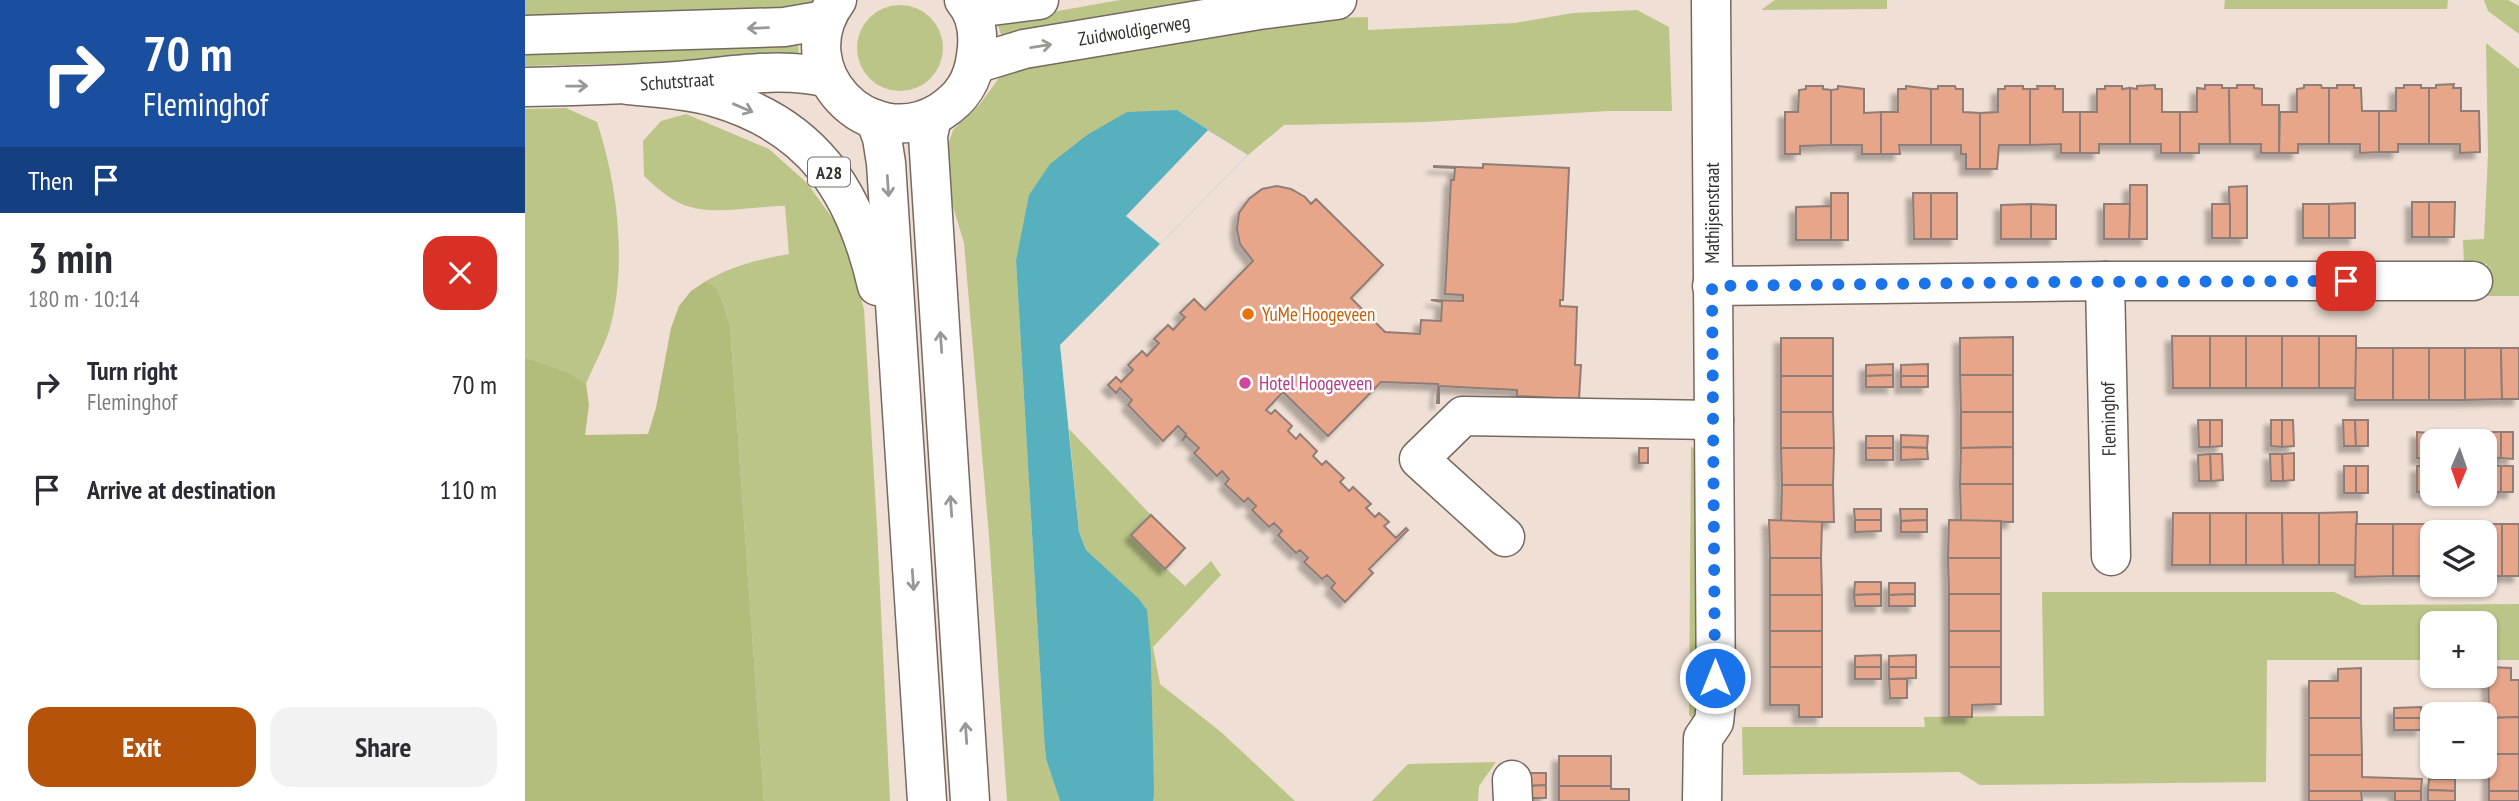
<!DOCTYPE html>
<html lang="en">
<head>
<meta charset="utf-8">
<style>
	:root { --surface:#fff; --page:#f2f2f3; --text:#2b2b33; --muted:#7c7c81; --accent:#b45309 }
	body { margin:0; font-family:"PT Sans Narrow",sans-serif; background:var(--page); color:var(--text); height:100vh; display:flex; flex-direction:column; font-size:26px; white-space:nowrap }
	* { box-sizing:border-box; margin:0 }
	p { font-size:23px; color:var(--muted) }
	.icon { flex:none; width:38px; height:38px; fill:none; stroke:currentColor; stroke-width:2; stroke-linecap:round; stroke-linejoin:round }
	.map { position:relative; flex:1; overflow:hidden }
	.drawer { display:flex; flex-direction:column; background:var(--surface); width:525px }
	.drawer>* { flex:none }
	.top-card { background:#1a4fa0; color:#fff; overflow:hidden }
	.needle { width:46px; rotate:182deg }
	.controls { position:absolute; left:1895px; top:429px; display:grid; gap:14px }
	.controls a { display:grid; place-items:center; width:77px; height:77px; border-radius:14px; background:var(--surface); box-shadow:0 2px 5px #0004; font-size:35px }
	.pin { position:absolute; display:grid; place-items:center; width:60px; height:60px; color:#fff; margin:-30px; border-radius:14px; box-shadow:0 4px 10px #0006 }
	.me { position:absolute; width:77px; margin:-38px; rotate:0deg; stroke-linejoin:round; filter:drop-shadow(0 0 5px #0008) }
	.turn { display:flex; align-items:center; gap:24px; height:147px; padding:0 28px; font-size:32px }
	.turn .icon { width:91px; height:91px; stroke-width:2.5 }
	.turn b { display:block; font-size:49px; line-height:60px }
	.then { display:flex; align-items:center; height:66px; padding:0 28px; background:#0003; gap:14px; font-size:26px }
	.round { display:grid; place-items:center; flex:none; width:74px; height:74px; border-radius:21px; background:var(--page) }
	.headline { display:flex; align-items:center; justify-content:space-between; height:119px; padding:0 28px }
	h1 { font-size:42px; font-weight:700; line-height:52px }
	.cta { display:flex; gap:14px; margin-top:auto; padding:14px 28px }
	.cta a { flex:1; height:80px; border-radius:21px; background:var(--accent); color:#fff; font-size:28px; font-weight:700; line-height:80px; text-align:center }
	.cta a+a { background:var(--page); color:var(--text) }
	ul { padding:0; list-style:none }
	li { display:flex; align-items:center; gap:21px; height:105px; padding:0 28px }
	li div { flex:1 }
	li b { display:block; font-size:26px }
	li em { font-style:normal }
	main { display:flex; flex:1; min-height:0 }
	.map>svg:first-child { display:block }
	.green { fill:#bbc587 }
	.forest { fill:#b2bc7b }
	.water { fill:#57b0be }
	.pier { fill:#efdfd4 }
	.building { fill:#e7a58a; stroke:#8f7e77; stroke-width:2; filter:url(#shadow) }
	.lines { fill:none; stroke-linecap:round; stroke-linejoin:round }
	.minor-casing { stroke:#776960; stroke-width:41 }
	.major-casing { stroke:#776960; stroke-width:41 }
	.highway-casing { stroke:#776960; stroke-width:41 }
	.minor { stroke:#fff; stroke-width:38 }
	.major { stroke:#fff; stroke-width:38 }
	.highway { stroke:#fff; stroke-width:38 }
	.oneway { stroke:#9a9895 }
	.route { stroke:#1a73e8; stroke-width:12; stroke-dasharray:0 21.6 }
	.food-dot { fill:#e8710a; stroke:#fff; stroke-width:2.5 }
	.hotel-dot { fill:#d1479c; stroke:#fff; stroke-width:2.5 }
	.labels { text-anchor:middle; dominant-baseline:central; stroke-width:5; stroke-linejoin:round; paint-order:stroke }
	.shield { fill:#fff; stroke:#726e6b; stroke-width:2 }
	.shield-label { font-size:18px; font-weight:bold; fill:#36302b }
	.street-label { font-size:19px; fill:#36302b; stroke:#fff }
	.food-label { font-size:19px; fill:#c56008; stroke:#fff; text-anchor:start }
	.hotel-label { font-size:19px; fill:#b23c85; stroke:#fff; text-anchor:start }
</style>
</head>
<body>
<main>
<section class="drawer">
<div class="top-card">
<div class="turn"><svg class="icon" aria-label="right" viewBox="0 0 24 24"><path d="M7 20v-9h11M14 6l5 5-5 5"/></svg><div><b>70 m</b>Fleminghof</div></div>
<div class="then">Then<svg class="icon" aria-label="arrive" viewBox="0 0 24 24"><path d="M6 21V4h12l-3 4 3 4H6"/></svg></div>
</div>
<div class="headline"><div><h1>3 min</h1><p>180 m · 10:14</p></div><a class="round" style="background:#d93025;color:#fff"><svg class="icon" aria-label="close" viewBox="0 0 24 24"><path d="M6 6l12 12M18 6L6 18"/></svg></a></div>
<ul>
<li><svg class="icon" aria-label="right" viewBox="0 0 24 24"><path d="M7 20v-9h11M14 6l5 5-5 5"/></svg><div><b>Turn right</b><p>Fleminghof</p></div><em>70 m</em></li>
<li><svg class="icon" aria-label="arrive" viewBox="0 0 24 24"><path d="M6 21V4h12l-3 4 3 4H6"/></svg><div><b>Arrive at destination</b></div><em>110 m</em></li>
</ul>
<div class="cta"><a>Exit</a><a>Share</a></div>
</section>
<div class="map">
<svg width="1994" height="801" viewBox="0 0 1994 801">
	<defs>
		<filter id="shadow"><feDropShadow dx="-6" dy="6" stdDeviation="2" flood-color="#0004"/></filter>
	</defs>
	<rect width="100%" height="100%" fill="#efdfd4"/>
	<g class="green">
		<polygon points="0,0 290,0 271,16 0,28"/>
		<polygon points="595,0 708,0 477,38 472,22"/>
		<polygon points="1250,0 1362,0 1362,9 1236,10"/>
		<polygon points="1700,0 1923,0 1922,9 1699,9"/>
		<polygon points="1959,0 1983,0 1994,6 1994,34 1963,11"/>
		<circle cx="375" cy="48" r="43"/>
		<polygon points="1112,10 1144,27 1147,111 1083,111 900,122 759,125 723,155 652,110 491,261 519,737 521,759 535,801 482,801 464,536 439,243 416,166 428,130 455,104 480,70 775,19 843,17 843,30 990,23 1048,13"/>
		<polygon points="273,40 274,59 0,66 0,48"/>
		<polygon points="1961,43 1994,69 1994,296 1961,296 1962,264 1939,264 1938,240 1959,239 1963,155"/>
		<path d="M41,108L72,122C92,183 102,261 86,324C81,344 69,364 61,384L45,373L0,357V109Z"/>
		<path d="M161,114L244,149L282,183L318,233L339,309L352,527L365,801H239L205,325L193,289L181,281C207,266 235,259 264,254L260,206C231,206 193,215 165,207C147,202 132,188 119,176L118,141L136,121Z"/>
		<polygon points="544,429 626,515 606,536 660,586 686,561 696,575 628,647 635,684 696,732 770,801 628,801 626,653 576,565 561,550 554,532"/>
		<polygon points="1166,446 1172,452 1177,714 1171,722 1164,715"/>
		<polygon points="1517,592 1809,592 1837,605 1994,604 1994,660 1960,660 1960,623 1908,623 1907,660 1742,660 1741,782 1455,785 1434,772 1218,775 1217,727 1400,727 1399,717 1519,716"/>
		<polygon points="971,762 954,786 953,801 847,801 883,764"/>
	</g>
	<polygon class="forest" points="181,281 193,289 205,325 239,801 0,801 0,357 45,373 61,384 64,405 60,435 123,434 131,408 146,328 154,306 166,291"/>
	<polygon class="water" points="652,110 723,155 535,345 554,532 561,550 614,599 622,610 626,654 629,794 628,801 535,801 521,759 519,737 491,261 504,195 525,164 562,135 602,112"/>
	<polygon class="pier" points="683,130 723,155 635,244 601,216"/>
	<g class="building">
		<polygon points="1929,84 1928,88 1936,88 1936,111 1954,111 1955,152 1935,153 1935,144 1904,144 1904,88 1911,88 1911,85"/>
		<polygon points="1630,85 1630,89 1637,89 1637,112 1655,112 1655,153 1636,153 1636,144 1605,144 1605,88 1612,89 1612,86"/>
		<polygon points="1680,85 1697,85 1697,88 1704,88 1705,144 1674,144 1674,153 1655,153 1655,112 1672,112 1672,88 1680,89"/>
		<polygon points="1712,85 1729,85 1729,88 1737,89 1737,105 1754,105 1754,153 1736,153 1736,144 1705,144 1704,88 1712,88"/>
		<polygon points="1779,85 1796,85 1797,88 1804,88 1804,144 1773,144 1773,153 1754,153 1755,112 1772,112 1772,89 1779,88"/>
		<polygon points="1812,85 1829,85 1829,88 1836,88 1837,111 1854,111 1854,152 1835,153 1835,144 1804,144 1804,88 1812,88"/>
		<polygon points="1879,85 1896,85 1896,88 1904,88 1904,144 1873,144 1873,152 1854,152 1854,111 1871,111 1871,88 1879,88"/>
		<polygon points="1281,86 1298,86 1298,89 1306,90 1306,145 1275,146 1275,154 1260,154 1260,112 1273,112 1274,90 1281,89"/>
		<polygon points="1313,86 1339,89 1339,113 1356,112 1356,154 1337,154 1337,145 1306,145 1306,90 1313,89"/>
		<polygon points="1381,86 1406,89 1406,145 1374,145 1375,154 1356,154 1356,112 1373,112 1373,89 1381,89"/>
		<polygon points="1413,86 1430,86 1431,89 1438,89 1438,112 1455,113 1455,169 1441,169 1441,154 1436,154 1436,145 1406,145 1406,89 1413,89"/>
		<polygon points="1480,86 1498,86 1498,89 1505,89 1505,145 1474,145 1472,169 1455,169 1455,113 1473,112 1473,89 1480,89"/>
		<polygon points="1512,86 1530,86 1530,89 1538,89 1538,112 1555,112 1555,153 1536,153 1536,144 1505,145 1505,89 1513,89"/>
		<polygon points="1580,86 1597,86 1597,89 1605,88 1605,144 1574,144 1574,153 1555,153 1555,112 1572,112 1572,89 1580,89"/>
		<polygon points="958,164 1044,168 1038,300 1035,300 1035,306 1052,307 1050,365 1056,365 1054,399 992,396 992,390 914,386 914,403 912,403 913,384 856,382 803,436 758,392 741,410 746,414 750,410 767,426 763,431 771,439 775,434 792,451 788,456 797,465 801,461 819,478 815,482 824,491 828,487 846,504 841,508 850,517 854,513 864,522 859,526 871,538 881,528 883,530 844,569 848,573 820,602 806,588 810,583 802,575 797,579 779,562 783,558 775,550 771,553 753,535 757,531 749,523 744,527 727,510 731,506 723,498 719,502 700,484 704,479 697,471 692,476 669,453 674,448 661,436 657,441 661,434 653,426 638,441 603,405 607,400 595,388 591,393 583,385 591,377 596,382 608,370 603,365 617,351 622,356 634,343 629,339 643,325 648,330 660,317 655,313 669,299 680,310 728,261 715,244 712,229 714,213 724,199 737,189 752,186 766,189 780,197 786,204 791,199 858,265 826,298 860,332 895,334 896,320 916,321 917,302 906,300 938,301 938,295 920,294 926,180 929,180 930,168 909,167 909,166 958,168"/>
		<polygon points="1605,185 1622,185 1622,239 1604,239"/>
		<polygon points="1722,186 1722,238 1705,238 1704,187"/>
		<rect x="1306" y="193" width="17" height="47"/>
		<polygon points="1388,193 1406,193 1406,239 1389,239"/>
		<rect x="1406" y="193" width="26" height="46"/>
		<rect x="1887" y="202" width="17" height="35"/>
		<polygon points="1904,202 1930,202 1929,237 1904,237"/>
		<polygon points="1830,203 1830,238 1804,238 1804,204"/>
		<polygon points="1506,204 1506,239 1476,239 1476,205"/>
		<polygon points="1506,204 1531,205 1531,239 1506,239"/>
		<polygon points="1579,204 1605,204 1604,239 1579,239"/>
		<rect x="1687" y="204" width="18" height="34"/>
		<rect x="1778" y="204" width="26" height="34"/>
		<polygon points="1306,206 1306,240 1271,240 1271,207"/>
		<polygon points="1647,336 1685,336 1685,388 1648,388"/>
		<rect x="1685" y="336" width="36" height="52"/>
		<rect x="1721" y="336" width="36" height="52"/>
		<rect x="1757" y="336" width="37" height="52"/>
		<rect x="1794" y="336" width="37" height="52"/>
		<polygon points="1488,337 1488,375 1435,375 1435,338"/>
		<rect x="1256" y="338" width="52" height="38"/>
		<polygon points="1831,348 1868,348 1868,400 1830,400"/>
		<rect x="1868" y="348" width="36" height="52"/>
		<rect x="1904" y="348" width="36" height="52"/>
		<polygon points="1940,348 1976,348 1977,399 1940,400"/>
		<polygon points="1976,348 1994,348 1994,399 1977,399"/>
		<polygon points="1368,364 1368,375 1341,376 1341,365"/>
		<polygon points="1403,364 1403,376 1376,376 1376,365"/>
		<polygon points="1368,375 1368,387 1341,387 1341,376"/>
		<polygon points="1435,375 1488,375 1488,412 1436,412"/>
		<rect x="1256" y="376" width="52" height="36"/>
		<rect x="1376" y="376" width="27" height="11"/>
		<polygon points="1256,412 1308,412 1309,448 1256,448"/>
		<polygon points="1436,412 1488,412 1488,447 1436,448"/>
		<polygon points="1673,420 1685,420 1685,447 1674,447"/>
		<polygon points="1685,420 1697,420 1697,446 1685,447"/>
		<polygon points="1746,420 1757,420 1757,447 1746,446"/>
		<polygon points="1757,420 1768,420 1769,446 1757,447"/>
		<polygon points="1818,420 1830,420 1831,446 1819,446"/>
		<polygon points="1830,420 1843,420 1843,446 1831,446"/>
		<polygon points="1892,432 1904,433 1904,459 1892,458"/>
		<polygon points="1916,432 1916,441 1908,441 1908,459 1904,459 1904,433"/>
		<polygon points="1964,432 1976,432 1976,458 1965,458"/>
		<polygon points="1976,432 1988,432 1988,459 1976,458"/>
		<polygon points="1376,435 1403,436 1402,448 1376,447"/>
		<rect x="1341" y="436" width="27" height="12"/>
		<polygon points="1376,447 1402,448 1403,459 1376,460"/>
		<polygon points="1488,447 1488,484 1435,484 1436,448"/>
		<rect x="1114" y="448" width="9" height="15"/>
		<polygon points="1256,448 1309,448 1308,485 1257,485"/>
		<rect x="1341" y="448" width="27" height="12"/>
		<polygon points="1769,453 1769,480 1758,481 1757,454"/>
		<polygon points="1685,454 1697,454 1698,480 1686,481"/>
		<polygon points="1685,454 1686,481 1674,481 1673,455"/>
		<polygon points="1745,454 1757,454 1758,481 1746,481"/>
		<polygon points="1965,465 1976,466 1976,492 1965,492"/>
		<rect x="1819" y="466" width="12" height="27"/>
		<rect x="1831" y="466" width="12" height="27"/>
		<polygon points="1892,466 1904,466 1905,492 1892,492"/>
		<polygon points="1904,466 1908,466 1908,492 1905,492"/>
		<rect x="1976" y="466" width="12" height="26"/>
		<polygon points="1435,484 1488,484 1488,522 1436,521"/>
		<polygon points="1257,485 1308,485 1309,522 1256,522"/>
		<polygon points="1329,509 1356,509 1356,520 1330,520"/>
		<polygon points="1375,509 1402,509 1402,520 1376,521"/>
		<polygon points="1832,512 1831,565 1794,565 1794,513"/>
		<polygon points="1648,513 1685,513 1685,565 1647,565"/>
		<rect x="1685" y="513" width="36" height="52"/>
		<polygon points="1721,513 1757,513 1758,565 1721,565"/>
		<polygon points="1757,513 1794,513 1794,565 1758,565"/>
		<polygon points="626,515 660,548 640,569 606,535"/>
		<polygon points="1244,520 1297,522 1296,558 1245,558"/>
		<polygon points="1330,520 1356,520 1356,531 1330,532"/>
		<polygon points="1402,520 1402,532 1376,532 1376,521"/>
		<polygon points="1424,520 1476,521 1476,558 1423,558"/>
		<polygon points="1831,524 1868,524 1868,576 1830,577"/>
		<rect x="1868" y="524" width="36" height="52"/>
		<polygon points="1904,524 1940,524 1940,532 1908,532 1908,576 1904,576"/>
		<polygon points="1940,524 1977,524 1977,576 1960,576 1960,532 1940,532"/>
		<rect x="1977" y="524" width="17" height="52"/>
		<polygon points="1245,558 1296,558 1297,595 1245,595"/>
		<polygon points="1423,558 1476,558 1476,594 1424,594"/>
		<polygon points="1330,582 1356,582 1356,594 1329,595"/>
		<polygon points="1364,583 1390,583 1390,594 1364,595"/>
		<polygon points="1356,594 1356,606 1330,606 1329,595"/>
		<polygon points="1390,594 1390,606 1364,606 1364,595"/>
		<rect x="1424" y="594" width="52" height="37"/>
		<rect x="1245" y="595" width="52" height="36"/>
		<rect x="1245" y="631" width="52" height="36"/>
		<rect x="1424" y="631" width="52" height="36"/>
		<polygon points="1356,655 1356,667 1330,667 1330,656"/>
		<polygon points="1391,655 1391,667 1364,667 1364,656"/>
		<polygon points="1245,667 1297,667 1297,717 1274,717 1274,705 1245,705"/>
		<rect x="1330" y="667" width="26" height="12"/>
		<polygon points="1364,667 1391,667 1391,678 1364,679"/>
		<polygon points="1424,667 1476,667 1476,704 1447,705 1447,717 1424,717"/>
		<polygon points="1963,667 1986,668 1986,680 1994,680 1994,717 1964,718"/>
		<polygon points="1836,668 1836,718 1784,718 1784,681 1813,681 1813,669"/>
		<polygon points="1364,679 1382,679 1382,698 1365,698"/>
		<polygon points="1896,707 1896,718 1869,718 1869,708"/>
		<polygon points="1904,707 1930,707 1930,714 1908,714 1908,718 1903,718"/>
		<polygon points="1994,717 1994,754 1964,754 1964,718"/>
		<polygon points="1784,718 1836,718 1837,755 1784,755"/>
		<polygon points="1869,718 1896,718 1897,730 1869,730"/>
		<rect x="1964" y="754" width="30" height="37"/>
		<polygon points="1784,755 1837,755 1837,777 1897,779 1896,791 1784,791"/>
		<rect x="1034" y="756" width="52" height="30"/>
		<polygon points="1004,773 1021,773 1021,785 1004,786"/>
		<polygon points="1904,779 1930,779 1930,791 1903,790"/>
		<polygon points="1021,785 1021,798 1004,798 1004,786"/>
		<polygon points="1034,786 1086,786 1086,789 1104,789 1104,801 1034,801"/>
		<polygon points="1903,790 1930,791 1930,801 1903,801"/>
		<polygon points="1784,791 1836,791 1837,801 1784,801"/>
		<rect x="1870" y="791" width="26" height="10"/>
		<rect x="1964" y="791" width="30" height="10"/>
	</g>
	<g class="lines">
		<defs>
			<g id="minor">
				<polyline points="1580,281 1586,556"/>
				<polyline points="1187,286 1580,281 1948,281"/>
				<polyline points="980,537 894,459 938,416 1189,420"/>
				<polyline points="987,780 988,801"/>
				<polyline points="1177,801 1178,738 1189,722 1191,703 1186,0"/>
			</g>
			<g id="major">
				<path d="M312,0C261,69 343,155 415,112C437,98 448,81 451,56C454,37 452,15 439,0"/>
				<polyline points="443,4 459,7 514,0"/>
				<polyline points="0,35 259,27 300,20"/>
				<polyline points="450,64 499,49 734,10 812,0"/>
				<path d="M0,87C51,86 101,85 152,81C201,77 255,66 303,78"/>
			</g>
			<g id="highway">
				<path d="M103,85C132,88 161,89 189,97C287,125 330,190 352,286"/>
				<polyline points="407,117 403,136 445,801"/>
				<polyline points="350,119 357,138 361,163 402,801"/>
			</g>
		</defs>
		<use href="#minor" class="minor-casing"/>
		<use href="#major" class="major-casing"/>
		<use href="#highway" class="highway-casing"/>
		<use href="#minor" class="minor"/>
		<use href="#major" class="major"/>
		<use href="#highway" class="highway"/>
	</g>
	<defs><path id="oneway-shaft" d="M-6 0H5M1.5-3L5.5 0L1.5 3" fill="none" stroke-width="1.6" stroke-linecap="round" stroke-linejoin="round" transform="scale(1.75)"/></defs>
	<g class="oneway">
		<use href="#oneway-shaft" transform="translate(233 28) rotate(178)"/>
		<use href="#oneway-shaft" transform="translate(516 46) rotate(-9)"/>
		<use href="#oneway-shaft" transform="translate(52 86) rotate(-1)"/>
		<use href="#oneway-shaft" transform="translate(218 108) rotate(23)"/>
		<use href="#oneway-shaft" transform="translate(363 186) rotate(86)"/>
		<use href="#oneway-shaft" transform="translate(416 342) rotate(-94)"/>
		<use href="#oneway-shaft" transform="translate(426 506) rotate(-94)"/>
		<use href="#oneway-shaft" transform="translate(388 580) rotate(86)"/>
		<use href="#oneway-shaft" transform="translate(441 733) rotate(-94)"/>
	</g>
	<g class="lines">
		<polyline class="route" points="1190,678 1187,286 1531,282 1821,281"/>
	</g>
	<circle class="food-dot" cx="723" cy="314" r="7"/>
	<circle class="hotel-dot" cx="720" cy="383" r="7"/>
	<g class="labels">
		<rect class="shield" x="283" y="157.5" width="42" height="29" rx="5"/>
		<g class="shield-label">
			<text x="304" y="172">A28</text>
		</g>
		<g class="street-label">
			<text transform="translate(609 30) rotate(-9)">Zuidwoldigerweg</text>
			<text transform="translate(152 81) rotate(-4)">Schutstraat</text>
			<text transform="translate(1187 213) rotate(-90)">Mathijsenstraat</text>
			<text transform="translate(1583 419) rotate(-91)">Fleminghof</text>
		</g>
		<g class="food-label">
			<text x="737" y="314">YuMe Hoogeveen</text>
		</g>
		<g class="hotel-label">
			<text x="734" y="383">Hotel Hoogeveen</text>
		</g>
	</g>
</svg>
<div class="controls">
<a><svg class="needle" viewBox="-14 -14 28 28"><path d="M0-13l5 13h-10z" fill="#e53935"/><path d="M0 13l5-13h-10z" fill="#7c7c81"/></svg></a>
<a><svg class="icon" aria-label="layers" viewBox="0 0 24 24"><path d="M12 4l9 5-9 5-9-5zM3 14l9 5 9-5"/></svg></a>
<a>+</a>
<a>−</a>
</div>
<div class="pin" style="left:1821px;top:281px;background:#d93025"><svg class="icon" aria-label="arrive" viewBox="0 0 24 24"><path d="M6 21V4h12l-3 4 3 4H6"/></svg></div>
<svg class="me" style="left:1190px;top:678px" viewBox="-20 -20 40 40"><circle r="17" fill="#1a73e8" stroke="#fff" stroke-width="3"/><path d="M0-11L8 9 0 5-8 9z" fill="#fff"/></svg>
</div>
</main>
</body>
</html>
